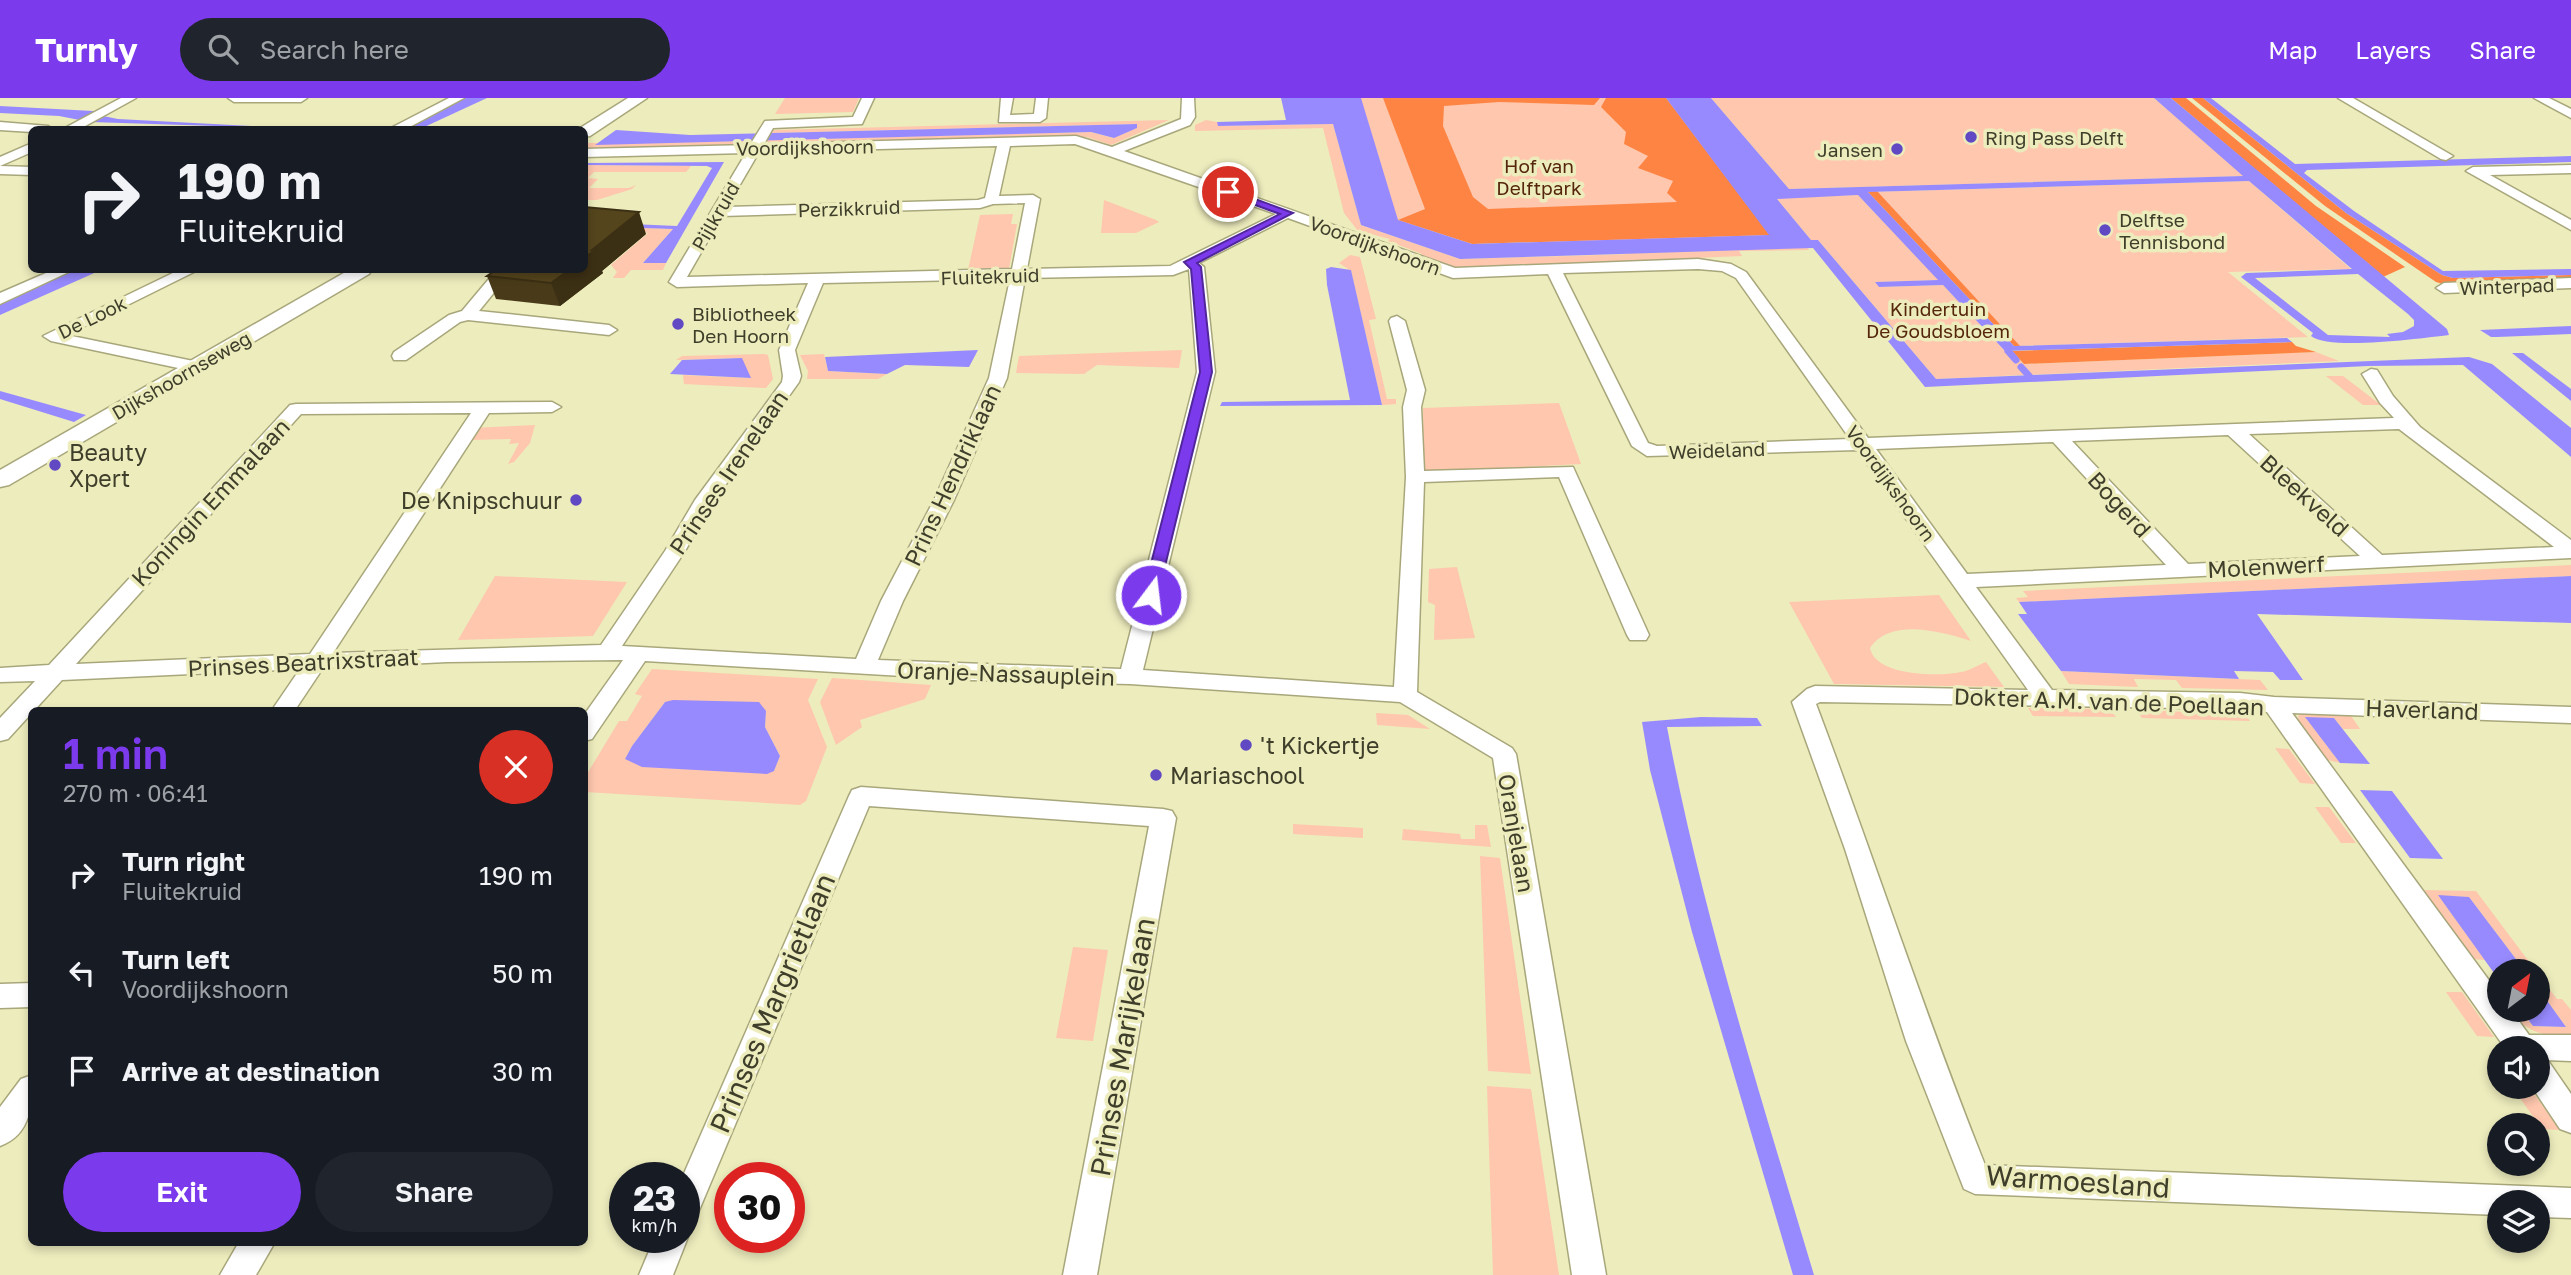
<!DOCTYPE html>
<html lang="en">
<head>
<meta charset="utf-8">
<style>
	:root { --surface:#171b24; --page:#20242c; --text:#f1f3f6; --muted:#9ea1a6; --accent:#7c3aed }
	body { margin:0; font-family:"Golos Text",sans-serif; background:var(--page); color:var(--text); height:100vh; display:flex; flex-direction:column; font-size:26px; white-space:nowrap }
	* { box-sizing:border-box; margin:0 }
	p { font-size:23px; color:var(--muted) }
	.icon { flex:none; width:38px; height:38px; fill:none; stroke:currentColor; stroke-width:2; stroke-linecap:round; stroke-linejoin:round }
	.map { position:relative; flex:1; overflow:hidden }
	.drawer { position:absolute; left:28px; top:609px; width:560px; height:539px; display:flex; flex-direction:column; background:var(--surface); border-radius:10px; box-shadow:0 4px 10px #0003 }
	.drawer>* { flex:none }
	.banner { position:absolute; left:28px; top:28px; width:560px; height:147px; border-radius:10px; box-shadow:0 4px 10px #0003; background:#171b24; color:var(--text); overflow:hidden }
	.needle { width:46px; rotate:32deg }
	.buttons { position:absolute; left:2487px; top:861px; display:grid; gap:14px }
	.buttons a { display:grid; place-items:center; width:63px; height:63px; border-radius:50%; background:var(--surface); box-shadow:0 4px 10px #0003; font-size:35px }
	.speed { position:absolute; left:609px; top:1064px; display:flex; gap:14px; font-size:35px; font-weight:700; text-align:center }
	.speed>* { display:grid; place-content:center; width:91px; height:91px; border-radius:50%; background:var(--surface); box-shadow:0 4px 10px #0003; line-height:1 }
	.speed small { font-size:18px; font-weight:400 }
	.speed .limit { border:10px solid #d22; background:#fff; color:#111 }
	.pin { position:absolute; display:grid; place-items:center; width:60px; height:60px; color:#fff; margin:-30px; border:4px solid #fff; border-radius:50%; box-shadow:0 2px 7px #0007 }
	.me { position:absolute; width:77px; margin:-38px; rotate:15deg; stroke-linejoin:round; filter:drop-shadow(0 0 5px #0008) }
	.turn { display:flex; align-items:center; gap:24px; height:147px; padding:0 35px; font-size:32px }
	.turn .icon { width:91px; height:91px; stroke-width:2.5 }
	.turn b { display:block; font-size:49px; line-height:60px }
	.round { display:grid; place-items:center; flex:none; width:74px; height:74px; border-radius:37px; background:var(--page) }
	.head { display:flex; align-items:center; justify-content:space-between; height:119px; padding:0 35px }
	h1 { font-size:42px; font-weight:600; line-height:52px; color:var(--accent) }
	.cta { display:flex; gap:14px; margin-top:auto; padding:14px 35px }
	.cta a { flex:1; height:80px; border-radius:42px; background:var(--accent); color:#fff; font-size:28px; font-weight:600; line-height:80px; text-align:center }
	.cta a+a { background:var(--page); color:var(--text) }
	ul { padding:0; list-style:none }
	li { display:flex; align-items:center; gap:21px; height:98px; padding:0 35px }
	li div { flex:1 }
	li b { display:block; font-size:26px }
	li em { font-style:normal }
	header { display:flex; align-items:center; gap:42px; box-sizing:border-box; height:98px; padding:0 35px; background:var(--accent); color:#fff }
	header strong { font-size:33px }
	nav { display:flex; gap:38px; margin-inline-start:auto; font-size:24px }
	.search { width:490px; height:63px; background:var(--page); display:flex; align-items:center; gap:18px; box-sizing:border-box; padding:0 24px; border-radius:38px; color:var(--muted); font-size:26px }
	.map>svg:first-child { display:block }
	.green { fill:#fec7ae; fill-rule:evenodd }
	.forest { fill:#fe8443 }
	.water { fill:#978aff; fill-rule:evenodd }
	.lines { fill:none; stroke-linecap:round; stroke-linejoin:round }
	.stream { stroke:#978aff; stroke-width:7 }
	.minor-casing { stroke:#a8a77b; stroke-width:3 }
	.tertiary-casing { stroke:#a8a77b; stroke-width:3 }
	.minor { fill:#fff; fill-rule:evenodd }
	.tertiary { fill:#fff; fill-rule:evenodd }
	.wall { fill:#493b19 }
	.shaded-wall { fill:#3c3014 }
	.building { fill:#55451d; stroke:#3c3014; stroke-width:2 }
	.route { fill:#7c3aed; stroke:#51269a; stroke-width:2 }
	.poi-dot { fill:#6049c2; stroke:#edecbd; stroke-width:2.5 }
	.labels { text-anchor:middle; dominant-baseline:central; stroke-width:7; stroke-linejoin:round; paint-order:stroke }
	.far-poi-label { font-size:19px; fill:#3e3e2b; stroke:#edecbd; text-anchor:start }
	.far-street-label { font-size:19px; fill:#3e3e2b; stroke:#edecbd }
	.far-park-label { font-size:19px; fill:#55260c; stroke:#edecbd }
	.poi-label { font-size:23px; fill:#3e3e2b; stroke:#edecbd; text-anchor:start }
	.street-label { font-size:23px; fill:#3e3e2b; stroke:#edecbd }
	.near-street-label { font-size:28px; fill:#3e3e2b; stroke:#edecbd }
</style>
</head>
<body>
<header>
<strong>Turnly</strong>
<div class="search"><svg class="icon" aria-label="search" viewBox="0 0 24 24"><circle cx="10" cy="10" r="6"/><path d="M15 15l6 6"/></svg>Search here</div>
<nav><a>Map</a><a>Layers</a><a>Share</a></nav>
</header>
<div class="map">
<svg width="2571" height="1177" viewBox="0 0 2571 1177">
	<rect width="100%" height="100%" fill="#edecbd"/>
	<g class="green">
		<polygon points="785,0 859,0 853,14 775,16"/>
		<polygon points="1296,0 1691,0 1751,74 1809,152 1739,153 1742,158 1457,170 1419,159 1422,156 1388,143 1390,141 1358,133 1344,115 1323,30 1195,33 1195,27 1206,22 1217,24 1219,28 1333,26 1361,127 1460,161 1631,156 1369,123 1343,17"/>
		<polygon points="1711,0 2154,0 2244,78 1789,91"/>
		<polygon points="1169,22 1111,47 1087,39 763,47 766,42 1091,34 1113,40 1137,30 1136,26 771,35 772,32"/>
		<polygon points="744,43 742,47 585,51 588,45"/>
		<polygon points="584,67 691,68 686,74 594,74 588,80 598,81 589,90 629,90 636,87 632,91 597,102 585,102"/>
		<polygon points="2249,83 2351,171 2228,174 2308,239 2014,248 1868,94"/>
		<polygon points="1858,97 1939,182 1876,184 1879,189 1943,187 2005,253 2012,253 2024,266 2316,254 2339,263 1936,281 1818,142 1811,142 1776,100"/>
		<polygon points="1104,102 1156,122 1159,124 1136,135 1101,135"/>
		<polygon points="1013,116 1011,126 1017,126 1009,171 968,172 980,117"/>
		<polygon points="624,129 673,131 643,165 666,165 663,172 631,172 624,180 613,180 617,174 611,167 648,135 621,131"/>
		<polygon points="1350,157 1360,159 1376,221 1369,222 1387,301 1396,301 1396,306 1382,307 1351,173 1339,165"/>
		<polygon points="1182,252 1179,270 1097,267 1084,276 1016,275 1019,258"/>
		<polygon points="764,256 768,257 773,281 766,290 684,286 683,277 750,280 741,260 676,262 682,258"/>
		<polygon points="824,256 828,273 887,276 878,281 807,281 808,273 800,257"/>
		<polygon points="2343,278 2381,307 2363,307 2326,278"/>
		<polygon points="1559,305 1581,366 1424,374 1423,310"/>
		<polygon points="535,327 530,345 514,364 508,366 519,345 509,346 511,341 470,342 470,330"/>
		<polygon points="2571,467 2571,478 2019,504 2016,500 2028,499 2023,493"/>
		<polygon points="1457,469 1475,540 1434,542 1435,507 1428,504 1429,471"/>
		<polygon points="495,478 627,484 593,538 458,542"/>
		<path d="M1939,497L1971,543C1942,534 1891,519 1870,550C1875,578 1938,579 1961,574C1969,573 1978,567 1986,564L2004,589L1834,586L1789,504Z"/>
		<path d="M652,571L818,581L808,602L827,649L806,703L800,707L585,694L584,681L619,623H627L642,598L635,596ZM665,604L766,613L765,629L780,658L774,673L625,661L632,648Z"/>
		<polygon points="2061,573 2260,582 2268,592 2182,590 2176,582 2134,581 2138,589 2069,586"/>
		<polygon points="832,580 931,587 925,601 860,622 862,629 836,647 820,604"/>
		<polygon points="2028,610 2109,611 2116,619 2033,618"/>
		<polygon points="2136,612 2245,616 2250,623 2142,620"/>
		<polygon points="2305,613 2349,615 2360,631 2343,631 2334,620 2306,620 2340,665 2328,662 2299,624 2298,618"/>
		<polygon points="1376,615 1408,617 1430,631 1377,627"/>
		<polygon points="2275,650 2289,651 2315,686 2300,685"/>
		<polygon points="2315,709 2329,709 2356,745 2341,745"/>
		<polygon points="1293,726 1363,730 1363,740 1293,736"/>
		<polygon points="1475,727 1487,727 1491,749 1402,742 1403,731 1460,736 1461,741 1475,741"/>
		<polygon points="1480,758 1500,760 1531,976 1488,973"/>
		<polygon points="2420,792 2476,793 2536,873 2525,873 2469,799 2439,798 2485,862 2472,861"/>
		<polygon points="1073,849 1108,852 1093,943 1056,940"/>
		<path d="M2538,876L2557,901H2562L2571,912V939C2544,938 2526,935 2509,912H2521L2533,928L2566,929L2538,890Z"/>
		<polygon points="2446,894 2462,894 2494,939 2477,938"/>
		<polygon points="1487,988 1531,991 1559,1177 1493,1177"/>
		<polygon points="2512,989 2529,989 2560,1032 2542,1031"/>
	</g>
	<g class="forest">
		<polygon points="1383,0 1600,0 1594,7 1499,4 1444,8 1443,28 1473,99 1488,111 1677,104 1667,95 1673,83 1638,70 1648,58 1624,46 1626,34 1601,9 1606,0 1666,0 1770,137 1472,146 1398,122 1425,111"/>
		<polygon points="2171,0 2186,0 2316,108 2405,169 2383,179"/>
		<polygon points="2192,0 2203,0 2346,115 2442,177 2453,180 2571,177 2571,183 2446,187 2436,184 2325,108"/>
		<polygon points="1877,93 2020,248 2014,248 1868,94"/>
		<polygon points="2292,244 2296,248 2316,254 2024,266 2012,253"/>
	</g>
	<g class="water">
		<polygon points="465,0 487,0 420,31 399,32"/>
		<path d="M1281,0H1361L1398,122L1472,146L1769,137L1666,0H1711L1789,91L2243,78L2154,0H2171L2447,231L2449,237C2423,240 2329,253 2311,238L2313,235L2241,179L2246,175L2352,171L2249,83L1868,94L2014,248L2287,240L2292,244L2005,253L1943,187L1879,189L1875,184L1938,182L1858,97L1777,101L1811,142H1818L1936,281L2469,259L2492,266L2571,330V359L2463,267L2368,268L1925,289L1813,150L1460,161L1361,127L1333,26L1218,28L1217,24L1286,22ZM2358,176L2408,216L2414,222V228L2403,234L2387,236L2390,239L2328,237L2255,180Z"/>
		<polygon points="2203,0 2211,0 2295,66 2571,58 2571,64 2307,72 2304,75 2354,113 2443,173 2571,171 2571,177 2453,180 2442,177 2346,115"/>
		<polygon points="0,8 93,13 103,18 118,21 307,31 90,24 59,18 0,15"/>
		<polygon points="1137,26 1137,30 1114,40 1091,34 595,47 616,32 690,37"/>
		<polygon points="724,64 666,165 643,165 673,131 585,128 585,124 677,128 712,70 707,68 585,67 585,65"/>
		<polygon points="1331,169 1351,172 1382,307 1220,308 1222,304 1350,302 1327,187 1326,171"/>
		<polygon points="75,172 101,172 0,217 0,206"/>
		<polygon points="2571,228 2571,236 2497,239 2491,239 2480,232"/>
		<polygon points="978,252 969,269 905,267 887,276 828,273 825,259"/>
		<polygon points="2512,255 2523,255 2571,291 2571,303"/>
		<polygon points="742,260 751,280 670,276 682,262"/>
		<polygon points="0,293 86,317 74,324 0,301"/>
		<polygon points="2571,478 2571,525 2257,516 2303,582 2280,582 2273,574 2234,573 2239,581 2061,573 2018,516 2027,516 2019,504"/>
		<polygon points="673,602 759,604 766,613 765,629 780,658 774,673 767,676 642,669 625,661 632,648 665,604"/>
		<path d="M1701,619L1757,620L1762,628L1667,629C1702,815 1760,996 1814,1177H1793L1692,834L1650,672L1642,624Z"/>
		<polygon points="2305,619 2334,620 2370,666 2340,665"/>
		<polygon points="2360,692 2392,693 2443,761 2410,760"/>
		<polygon points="2438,797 2469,799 2525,873 2499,873 2499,882"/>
		<polygon points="2538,890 2566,929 2533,928 2521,912 2538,912"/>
	</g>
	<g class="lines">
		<g class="stream">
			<polyline points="2008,253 2016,262"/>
			<polyline points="2021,269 2031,280"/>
		</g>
		<defs>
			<g id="minor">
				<polygon points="121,0 136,0 78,32 61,32"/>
				<polygon points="228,0 307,0 301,4 234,4"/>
				<polygon points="449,0 464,0 404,32 387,32"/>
				<path d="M862,0H874L862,26L773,30L764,46L1076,38L1112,49L1181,21L1182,0H1194L1195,19L1190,27L1124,53L1455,170L1698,161L1731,166L1746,174L1868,340L2394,320L2380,305L2362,276L2371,271L2377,272L2393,298L2420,329L2571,442V460L1976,489L2052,592L2240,595L2274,599L2571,609V625L2292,615L2499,896V912H2511L2529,937H2571V963L2544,962L2549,964L2571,996V1035L2560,1031L2532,989H2538V950H2505L2267,614L2240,611L1820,604L1816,606C1874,759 1924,915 1985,1067L2571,1090V1120L2538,1119V1104H2499V1117L1975,1096L1964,1091L1906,943L1845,751L1792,604L1807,591L1815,588L2028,592L1857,352L1647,358L1632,348L1548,176L1453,180L1288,120L1199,165L1204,169L1215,274L1143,572L1394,589L1406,379L1403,309L1407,292L1389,223L1391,220L1397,218L1405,223L1425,292L1421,309L1424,373L1573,369L1649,537L1646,542H1630L1627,537L1559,379L1424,384L1417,594L1512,650L1516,656L1606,1177H1572L1493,660L1400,604L1130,586L971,582L645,563L592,641L584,643V617L623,562L447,564L323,570L295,612H272L300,571L62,582L8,641L0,643V620L35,583L0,584V570L49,567L290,307L296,306L552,304L561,309L552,314L489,315L333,555L601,547L665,453L695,402L782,284L783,278L779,252L808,185L677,189L669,184L746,55L584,59V51L750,47L765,23L853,19ZM1075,46L1276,116L1170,168L1027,171L1040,101L1033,97L999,98L1010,48ZM997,48L985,100L978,102L727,109L759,54ZM1025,105L1012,171L687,179L722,118L980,110L993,106ZM1189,171L1197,274L1121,571L878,562L903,503L954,402L1007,280L1025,180L1173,177ZM1698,171L1722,173L1736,180L1850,341L1657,348L1648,345L1563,175ZM1010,181L989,280L934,402L881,503L856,561L622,548L685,453L714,403L799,284L801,278L795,252L823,185ZM471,315L310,556L76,566L301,316ZM2399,331L2554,449L2382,457L2249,336ZM2228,337L2360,458L2188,466L2072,343ZM2053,344L2166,467L1967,476L1876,351Z"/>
				<polygon points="1001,0 1013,0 1010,17 1034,16 1036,0 1048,0 1046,20 1040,24 999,24"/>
				<polygon points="2338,0 2353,0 2453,58 2446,62 2441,61"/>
				<polygon points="2534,0 2549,0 2571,11 2571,20"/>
				<polygon points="0,24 48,28 54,32 32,32 32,34 0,32"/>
				<polygon points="32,45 32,54 0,68 0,59"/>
				<polygon points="2571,67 2571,75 2490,77 2571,122 2571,132 2466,73 2473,69"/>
				<polygon points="0,68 32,69 32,77 0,76"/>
				<polygon points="53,172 73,172 0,206 0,195"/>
				<polygon points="179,172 198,172 67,237 203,265 205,269 203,273 197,274 51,243 43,238"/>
				<polygon points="491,172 507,172 510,175 479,213 609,227 617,232 609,237 468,222 460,224 406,262 394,262 392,258 394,254 449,217 462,213 493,176"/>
				<polygon points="2571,180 2571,190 2444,195 2436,190 2444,185"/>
				<polygon points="861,689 1163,711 1172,713 1176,720 1097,1177 1063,1177 1149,728 869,708 695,1122 684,1126 684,1080 682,1080 849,698 852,692"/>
				<polygon points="32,885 32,909 0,910 0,886"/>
				<path d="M32,977C32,1006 32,1036 0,1048V1009L21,981Z"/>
				<polygon points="684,1129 688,1139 673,1177 639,1177 655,1139 684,1139"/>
				<polygon points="239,1144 275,1144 256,1177 220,1177"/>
			</g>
			<g id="tertiary">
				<polygon points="628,0 647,0 590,38 584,39 584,32 577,32"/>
				<polygon points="349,172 372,172 369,176 9,387 0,389 0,372"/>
			</g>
		</defs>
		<use href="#minor" class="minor-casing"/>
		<use href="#tertiary" class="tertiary-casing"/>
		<use href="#minor" class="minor"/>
		<use href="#tertiary" class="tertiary"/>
	</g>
	<polygon class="wall" points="646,136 602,173 603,175 560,208 496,201 487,178"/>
	<polygon class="shaded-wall" points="639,114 646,136 602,173 603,175 560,208 551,185 569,172 584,172 584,160 592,152"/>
	<g class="building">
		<polygon points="584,109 639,114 592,152 595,152 584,160"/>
		<polygon points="496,172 569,172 551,185 487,178"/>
	</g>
	<polygon class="route" points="1228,91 1293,115 1197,165 1201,169 1212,274 1158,497 1151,501 1143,497 1200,274 1191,171 1184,164 1280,116 1225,96 1223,94"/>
	<g class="poi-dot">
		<circle cx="1971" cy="39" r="7"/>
		<circle cx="1897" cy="51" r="7"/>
		<circle cx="2105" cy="132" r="7"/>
		<circle cx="678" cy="226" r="7"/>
		<circle cx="55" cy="367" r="7"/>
		<circle cx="576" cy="402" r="7"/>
		<circle cx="1246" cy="647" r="7"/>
		<circle cx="1156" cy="677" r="7"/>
	</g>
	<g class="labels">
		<g class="far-poi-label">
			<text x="1985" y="39">Ring Pass Delft</text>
			<text x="1883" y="51" text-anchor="end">Jansen</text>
			<text x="2119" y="121">Delftse<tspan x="2119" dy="22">Tennisbond</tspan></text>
			<text x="692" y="215">Bibliotheek<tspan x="692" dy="22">Den Hoorn</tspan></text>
		</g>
		<g class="far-street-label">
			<text transform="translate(805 49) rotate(-1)">Voordijkshoorn</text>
			<text transform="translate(849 110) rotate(-2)">Perzikkruid</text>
			<text transform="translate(715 118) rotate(-60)">Pijlkruid</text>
			<text transform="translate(1375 147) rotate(20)">Voordijkshoorn</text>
			<text transform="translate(990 178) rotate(-2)">Fluitekruid</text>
			<text transform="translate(2507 188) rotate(-2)">Winterpad</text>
			<text transform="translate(92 219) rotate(-26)">De Look</text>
			<text transform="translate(181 277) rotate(-30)">Dijkshoornseweg</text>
			<text transform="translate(1717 352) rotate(-2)">Weideland</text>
			<text transform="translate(1891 385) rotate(54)">Voordijkshoorn</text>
		</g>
		<g class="far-park-label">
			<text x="1539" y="67">Hof van<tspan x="1539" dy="22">Delftpark</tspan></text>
			<text x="1938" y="210">Kindertuin<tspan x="1938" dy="22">De Goudsbloem</tspan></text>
		</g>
		<g class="poi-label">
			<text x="69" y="354">Beauty<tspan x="69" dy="26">Xpert</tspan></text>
			<text x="562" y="402" text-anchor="end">De Knipschuur</text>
			<text x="1260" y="647">'t Kickertje</text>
			<text x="1170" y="677">Mariaschool</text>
		</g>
		<g class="street-label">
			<text transform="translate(728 374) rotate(-56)">Prinses Irenelaan</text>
			<text transform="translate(952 377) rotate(-65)">Prins Hendriklaan</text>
			<text transform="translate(2305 397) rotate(42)">Bleekveld</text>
			<text transform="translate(210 404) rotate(-47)">Koningin Emmalaan</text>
			<text transform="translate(2120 406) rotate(47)">Bogerd</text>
			<text transform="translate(2266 468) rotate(-3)">Molenwerf</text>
			<text transform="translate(303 564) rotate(-3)">Prinses Beatrixstraat</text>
			<text transform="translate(1006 575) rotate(2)">Oranje-Nassauplein</text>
			<text transform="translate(2109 603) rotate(2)">Dokter A.M. van de Poellaan</text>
			<text transform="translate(2422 611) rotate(2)">Haverland</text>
			<text transform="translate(1517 735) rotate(80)">Oranjelaan</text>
		</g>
		<g class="near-street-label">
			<text transform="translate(772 905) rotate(-67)">Prinses Margrietlaan</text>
			<text transform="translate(1122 949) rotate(-80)">Prinses Marijkelaan</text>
			<text transform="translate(2078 1083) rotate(4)">Warmoesland</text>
		</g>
	</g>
</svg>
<div class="buttons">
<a><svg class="needle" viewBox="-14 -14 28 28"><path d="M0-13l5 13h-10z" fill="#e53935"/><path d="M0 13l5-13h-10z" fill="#9ea1a6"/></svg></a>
<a><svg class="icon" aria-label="sound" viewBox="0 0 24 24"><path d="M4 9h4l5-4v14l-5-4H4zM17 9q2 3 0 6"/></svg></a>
<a><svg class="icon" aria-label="search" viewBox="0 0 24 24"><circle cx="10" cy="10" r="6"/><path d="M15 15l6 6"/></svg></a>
<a><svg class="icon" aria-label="layers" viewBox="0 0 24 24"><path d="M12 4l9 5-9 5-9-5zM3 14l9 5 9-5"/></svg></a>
</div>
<div class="speed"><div>23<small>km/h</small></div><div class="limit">30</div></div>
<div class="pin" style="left:1228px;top:94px;background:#d93025"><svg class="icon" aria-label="arrive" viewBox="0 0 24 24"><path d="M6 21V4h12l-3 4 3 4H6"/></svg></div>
<svg class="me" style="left:1151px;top:497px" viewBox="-20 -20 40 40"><circle r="17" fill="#7c3aed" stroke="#fff" stroke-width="3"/><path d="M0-11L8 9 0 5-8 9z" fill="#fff"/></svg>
<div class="banner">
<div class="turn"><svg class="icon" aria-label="right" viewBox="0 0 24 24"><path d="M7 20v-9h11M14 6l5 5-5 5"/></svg><div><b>190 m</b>Fluitekruid</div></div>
</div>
<section class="drawer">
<div class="head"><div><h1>1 min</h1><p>270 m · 06:41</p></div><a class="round" style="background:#d93025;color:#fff"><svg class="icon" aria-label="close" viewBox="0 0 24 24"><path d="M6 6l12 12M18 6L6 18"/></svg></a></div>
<ul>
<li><svg class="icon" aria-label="right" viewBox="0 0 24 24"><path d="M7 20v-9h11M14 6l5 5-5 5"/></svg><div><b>Turn right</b><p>Fluitekruid</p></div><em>190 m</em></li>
<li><svg class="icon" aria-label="left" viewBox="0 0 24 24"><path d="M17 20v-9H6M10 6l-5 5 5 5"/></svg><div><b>Turn left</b><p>Voordijkshoorn</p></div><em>50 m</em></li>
<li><svg class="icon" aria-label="arrive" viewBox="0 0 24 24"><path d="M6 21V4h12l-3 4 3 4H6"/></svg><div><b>Arrive at destination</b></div><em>30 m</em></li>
</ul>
<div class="cta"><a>Exit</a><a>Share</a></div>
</section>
</div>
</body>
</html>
